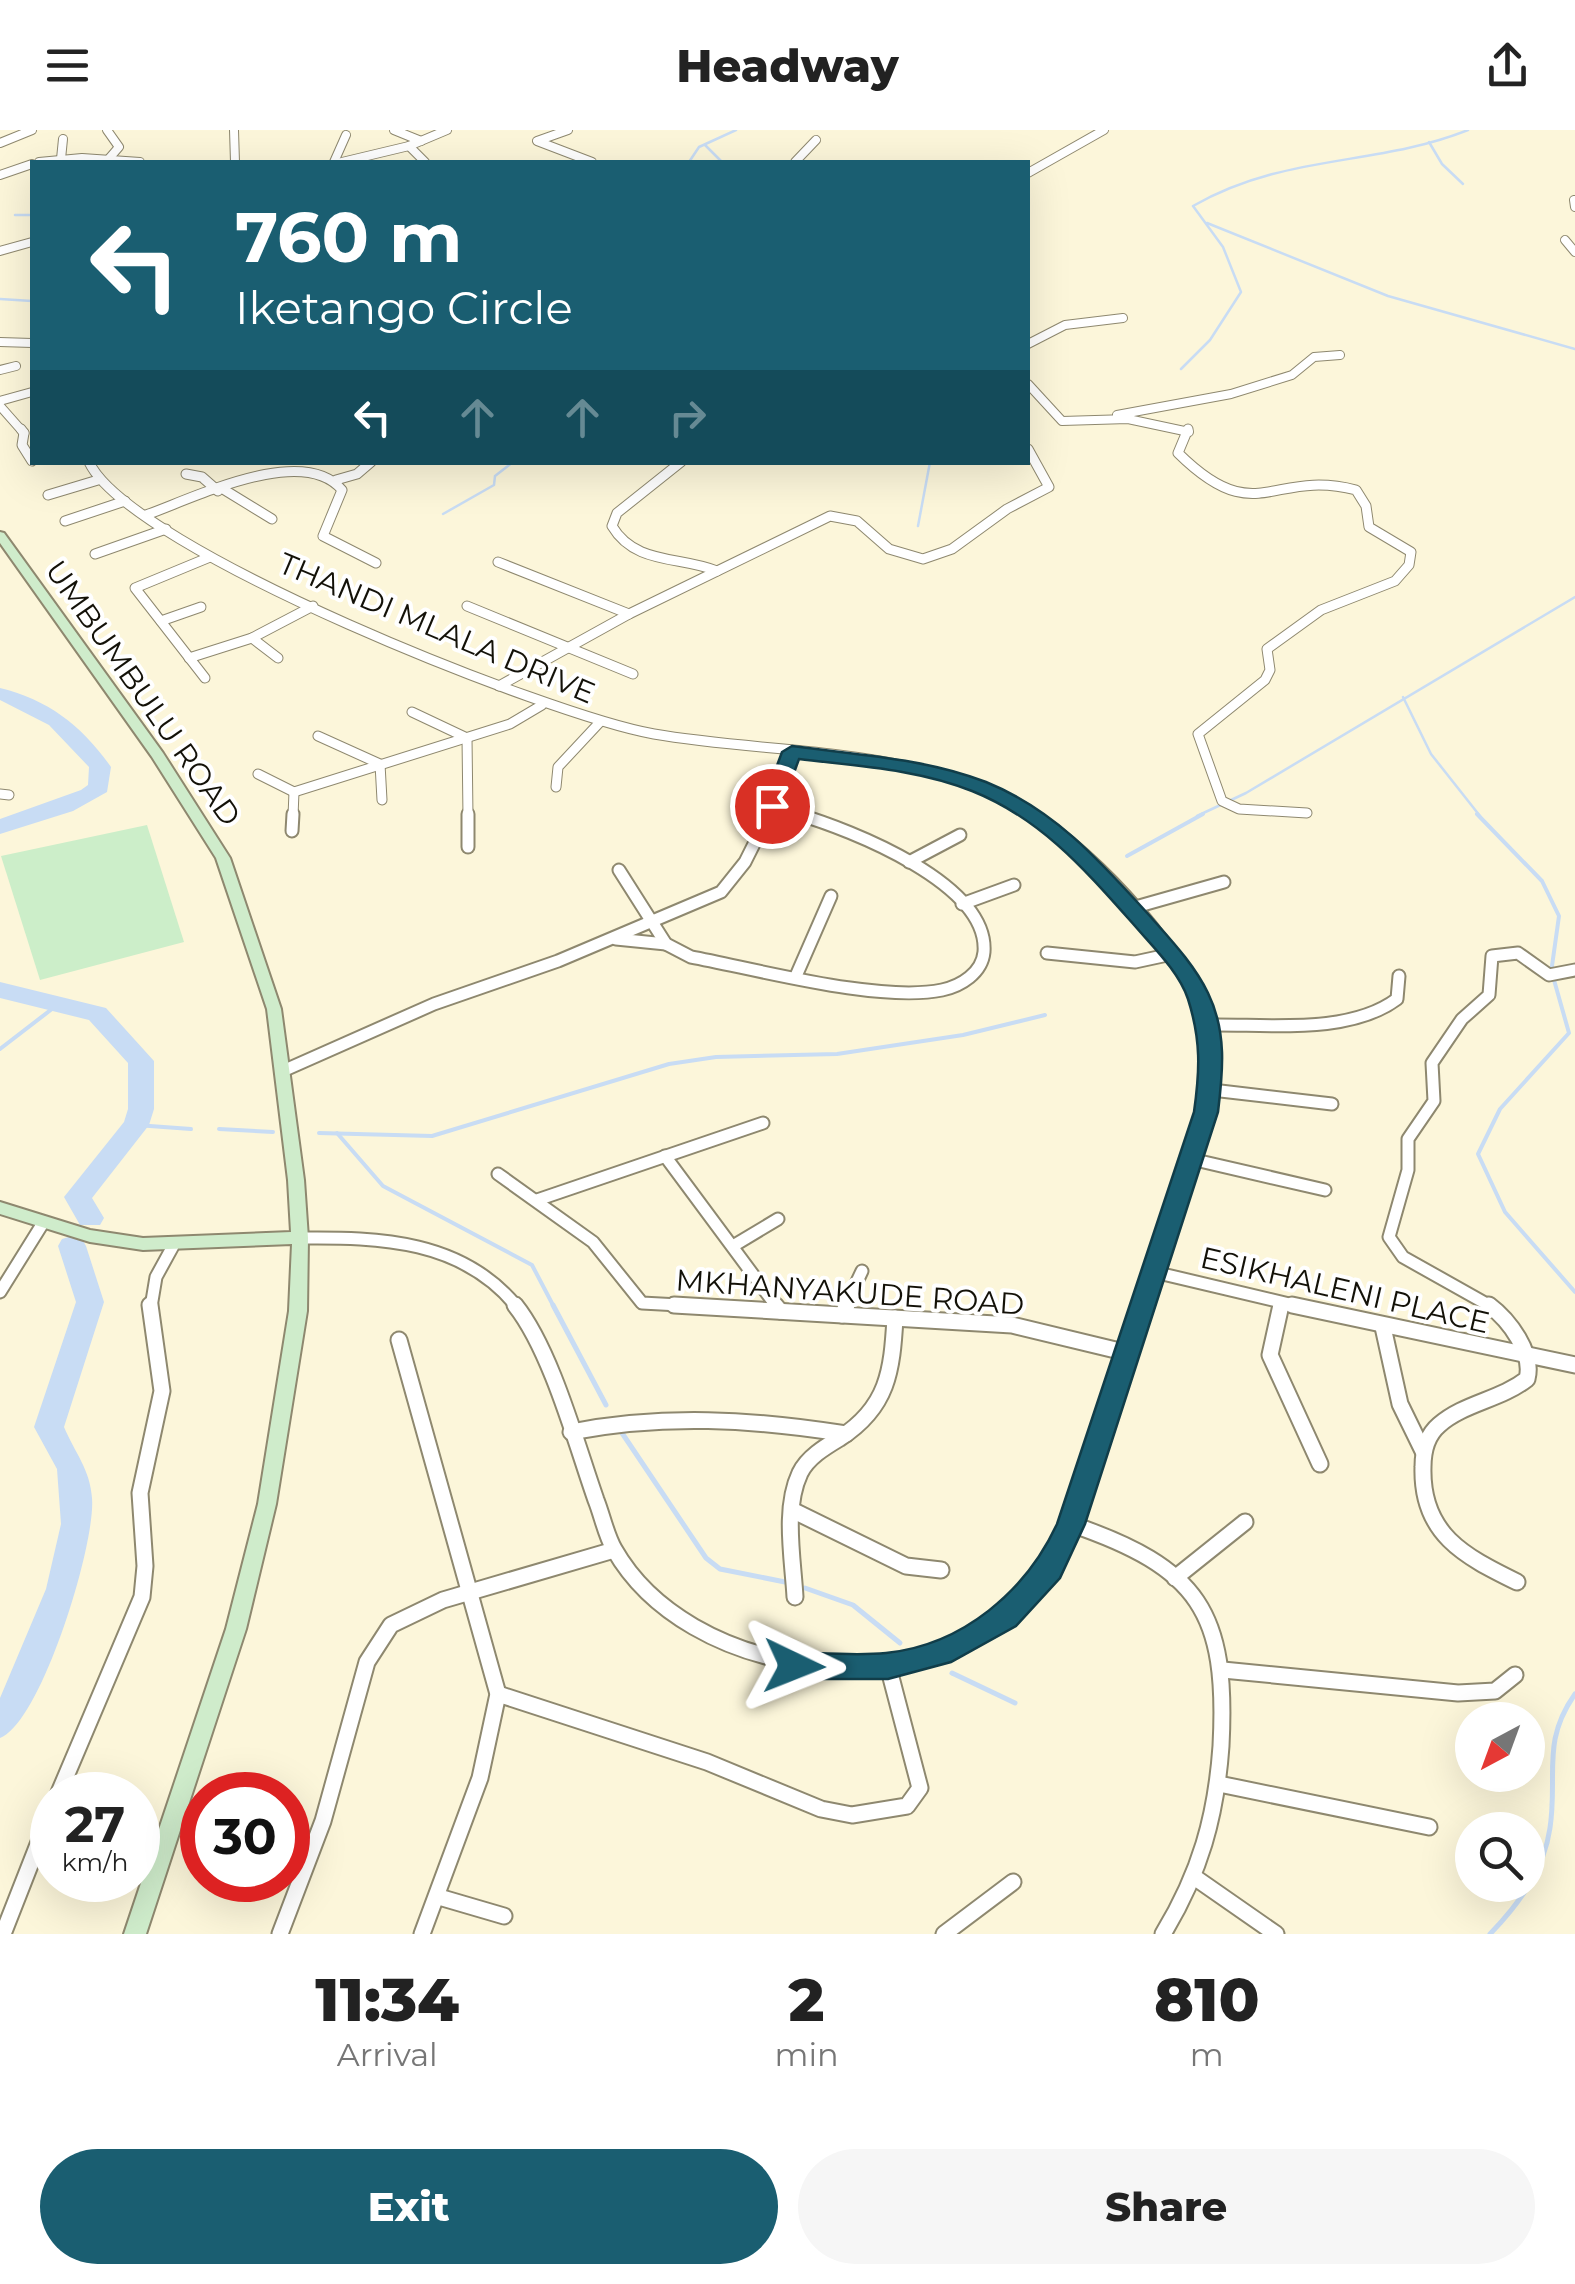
<!DOCTYPE html>
<html lang="en">
<head>
<meta charset="utf-8">
<style>
	:root { --surface:#fff; --page:#f6f6f6; --text:#222; --muted:#767676; --accent:#1a5e71 }
	body { margin:0; font-family:Montserrat,sans-serif; background:var(--page); color:var(--text); height:100vh; display:flex; flex-direction:column; font-size:38px; white-space:nowrap }
	* { box-sizing:border-box; margin:0 }
	p { font-size:32px; color:var(--muted) }
	.icon { flex:none; width:55px; height:55px; fill:none; stroke:currentColor; stroke-width:2; stroke-linecap:round; stroke-linejoin:round }
	.map { position:relative; height:1804px; overflow:hidden }
	.side { display:flex; flex-direction:column; background:var(--surface); flex:1 }
	.side>* { flex:none }
	.guide { position:absolute; left:30px; top:30px; width:1000px; height:305px; border-radius:0px; box-shadow:0 10px 40px #0002; background:#1a5e71; color:#fff; overflow:hidden }
	.needle { width:65px; rotate:221deg }
	.tools { position:absolute; left:1455px; top:1572px; display:grid; gap:20px }
	.tools a { display:grid; place-items:center; width:90px; height:90px; border-radius:50%; background:var(--surface); box-shadow:0 10px 40px #0002; font-size:50px }
	.speed { position:absolute; left:30px; top:1642px; display:flex; gap:20px; font-size:50px; font-weight:700; text-align:center }
	.speed>* { display:grid; place-content:center; width:130px; height:130px; border-radius:50%; background:var(--surface); box-shadow:0 10px 40px #0002; line-height:1 }
	.speed small { font-size:25px; font-weight:400 }
	.speed .limit { border:15px solid #d22; background:#fff; color:#111 }
	.pin { position:absolute; display:grid; place-items:center; width:85px; height:85px; color:#fff; margin:-42px; border:5px solid #fff; border-radius:50%; box-shadow:0 2px 10px #0007 }
	.me { position:absolute; width:110px; margin:-55px; rotate:92deg; stroke-linejoin:round; filter:drop-shadow(0 0 8px #0008) }
	.turn { display:flex; align-items:center; gap:35px; height:210px; padding:0 40px; font-size:45px }
	.turn .icon { width:130px; height:130px; stroke-width:2.5 }
	.turn b { display:block; font-size:70px; line-height:85px }
	.lanes { display:flex; align-items:center; height:95px; padding:0 40px; background:#0003; justify-content:center; gap:50px; direction:ltr }
	.lanes .off { opacity:.35 }
	.eta { display:flex; justify-content:space-evenly; align-items:center; height:170px; text-align:center }
	.eta b { font-size:60px; font-weight:800; line-height:70px }
	.primary-button { display:flex; gap:20px; margin-top:auto; padding:20px 40px }
	.primary-button a { flex:1; height:115px; border-radius:60px; background:var(--accent); color:#fff; font-size:40px; font-weight:800; line-height:115px; text-align:center }
	.primary-button a+a { background:var(--page); color:var(--text) }
	header { display:flex; justify-content:space-between; align-items:center; height:130px; padding:0 40px; background:var(--surface); font-size:45px; font-weight:800 }
	.map>svg:first-child { display:block }
	.green { fill:#cceec9 }
	.lines { fill:none; stroke-linecap:round; stroke-linejoin:round }
	.stream-far2 { stroke:#c8dcf4; stroke-width:2.5 }
	.stream-far1 { stroke:#c8dcf4; stroke-width:4 }
	.stream { stroke:#c8dcf4; stroke-width:5 }
	.river { fill:#c8dcf4; fill-rule:evenodd }
	.street-far3-casing { stroke:#8e886f; stroke-width:10 }
	.street-far2-casing { stroke:#8e886f; stroke-width:11 }
	.street-far1-casing { stroke:#8e886f; stroke-width:15 }
	.street-casing { stroke:#8e886f; stroke-width:19 }
	.secondary-casing { stroke:#8e886f; stroke-width:4 }
	.street-far3 { stroke:#fff; stroke-width:8 }
	.street-far2 { stroke:#fff; stroke-width:9 }
	.street-far1 { stroke:#fff; stroke-width:11 }
	.street { stroke:#fff; stroke-width:15 }
	.secondary { fill:#cfeccb; fill-rule:evenodd }
	.route { fill:#1a5e71; stroke:#113d49; stroke-width:2.5 }
	.labels { text-anchor:middle; dominant-baseline:central; stroke-width:8; stroke-linejoin:round; paint-order:stroke }
	.street-label { font-size:30px; fill:#131108; stroke:#fff }
</style>
</head>
<body>
<header><svg class="icon" aria-label="menu" viewBox="0 0 24 24"><path d="M4 6h16M4 12h16M4 18h16"/></svg>Headway<svg class="icon" aria-label="share" viewBox="0 0 24 24"><path d="M12 15V3M7 8l5-5 5 5M5 13v7h14v-7"/></svg></header>
<div class="map">
<svg width="1575" height="1804" viewBox="0 0 1575 1804">
	<rect width="100%" height="100%" fill="#fcf6da"/>
	<polygon class="green" points="147,695 184,812 40,850 1,726"/>
	<g class="lines">
		<g class="stream-far2">
			<polyline points="1429,12 1442,34 1463,54"/>
			<polyline points="705,15 722,32"/>
			<polyline points="689,32 699,17 736,0"/>
			<polyline points="15,85 32,85"/>
			<polyline points="1207,93 1388,166 1575,219"/>
			<polyline points="0,169 32,171"/>
			<path d="M1181,239L1210,210L1241,162L1223,117L1193,76C1286,23 1375,37 1468,0"/>
			<polyline points="443,384 494,355 495,346 513,332"/>
			<polyline points="918,396 930,332"/>
			<polyline points="1403,567 1431,624 1480,686"/>
			<polyline points="1197,686 1246,663 1575,467"/>
		</g>
		<g class="stream-far1">
			<polyline points="1477,684 1542,751 1559,786 1551,843"/>
			<polyline points="1127,726 1203,684"/>
			<polyline points="1554,850 1569,903 1500,979 1478,1024 1505,1082 1575,1162"/>
			<polyline points="0,919 61,872"/>
			<polyline points="136,995 191,999"/>
			<polyline points="219,999 273,1002"/>
			<polyline points="319,1003 432,1006 669,934 716,927 837,924 963,905 1045,885"/>
			<polyline points="337,1003 383,1056 532,1135 554,1177"/>
		</g>
		<g class="stream">
			<polyline points="553,1175 606,1275"/>
			<polyline points="620,1300 706,1428 720,1439 790,1453"/>
			<polyline points="805,1458 853,1475 900,1513"/>
			<polyline points="952,1543 1015,1573"/>
			<path d="M1490,1804C1519,1774 1544,1740 1550,1698C1558,1645 1541,1612 1575,1564"/>
		</g>
		<g class="river">
			<path d="M0,558C49,570 82,596 111,637L107,662L73,681L0,704V689L81,660L88,655L89,637L49,595L0,570Z"/>
			<polygon points="0,852 106,878 154,931 154,979 149,995 92,1068 104,1088 100,1095 80,1095 64,1067 124,992 128,979 128,933 89,890 0,868"/>
			<path d="M72,1106L82,1109L86,1116L104,1172L64,1297C75,1323 90,1339 92,1368C96,1414 41,1593 0,1608V1568L46,1459L61,1394L57,1339L34,1297L76,1172L58,1116L62,1109Z"/>
		</g>
		<defs>
			<g id="street-far3">
				<polyline points="234,0 235,32"/>
				<polyline points="394,0 421,11"/>
				<polyline points="568,0 537,11 592,32"/>
				<polyline points="0,13 32,0"/>
				<polyline points="409,16 425,32"/>
				<polyline points="61,29 63,9"/>
				<polyline points="39,32 82,28 140,32"/>
				<polyline points="106,32 119,17 107,0"/>
				<polyline points="334,32 346,5"/>
				<polyline points="342,32 409,16 447,0"/>
				<polyline points="795,32 816,10"/>
				<polyline points="1028,43 1104,0"/>
				<polyline points="0,45 32,34"/>
				<polyline points="1574,70 1575,77"/>
				<polyline points="1565,110 1575,122"/>
				<polyline points="0,121 32,112"/>
				<polyline points="0,212 32,213"/>
				<polyline points="1028,214 1065,195 1123,188"/>
				<polyline points="0,240 16,236"/>
				<polyline points="1028,254 1062,291 1128,289 1189,302"/>
				<polyline points="0,271 32,262"/>
				<polyline points="0,276 23,302"/>
				<polyline points="1117,285 1231,264 1292,245 1314,227 1340,225"/>
			</g>
			<g id="street-far2">
				<polyline points="21,299 24,303"/>
				<path d="M1188,299L1178,323C1257,401 1271,338 1356,360L1366,376L1369,397L1411,422L1409,435L1395,451L1321,480L1267,519L1270,540L1265,550L1198,604L1222,671L1239,679L1307,683"/>
				<polyline points="24,303 22,315 32,331"/>
				<path d="M89,332C130,420 551,586 654,604C781,626 922,614 1035,686"/>
				<path d="M681,332L617,383L612,396C635,435 680,426 717,441"/>
				<polyline points="186,344 202,347 218,361"/>
				<polyline points="336,350 357,344 371,332"/>
				<polyline points="223,359 272,389"/>
				<polyline points="48,365 98,350"/>
				<path d="M146,385C194,368 303,313 342,360L323,406L376,433"/>
				<polyline points="65,391 125,371"/>
				<polyline points="95,424 166,399"/>
				<polyline points="498,432 629,484"/>
				<polyline points="467,476 633,544"/>
				<polyline points="161,491 201,477"/>
				<polyline points="252,508 278,528"/>
				<polyline points="189,528 252,508 313,476"/>
				<polyline points="205,548 135,458 210,427"/>
				<polyline points="499,556 629,484 830,386 857,391 889,419 923,429 952,419 1007,379 1049,357 1028,319"/>
				<polyline points="412,582 467,608 468,686"/>
				<polyline points="318,606 380,634 382,670"/>
				<polyline points="258,644 294,662"/>
				<polyline points="556,657 558,637 600,592"/>
				<polyline points="294,662 510,594 542,575"/>
				<polyline points="0,664 9,665"/>
				<polyline points="772,677 805,686"/>
				<polyline points="293,686 294,662"/>
				<polyline points="768,686 792,622"/>
			</g>
			<g id="street-far1">
				<polyline points="468,684 468,717"/>
				<path d="M1031,684C1097,726 1193,827 1210,906C1215,932 1211,957 1206,982L1141,1177"/>
				<polyline points="292,701 293,684"/>
				<polyline points="909,732 960,705"/>
				<path d="M619,740L666,814L691,827C756,839 880,873 942,860C961,856 982,843 984,822C989,754 852,700 797,684"/>
				<polyline points="962,774 1014,755"/>
				<polyline points="1132,778 1224,752"/>
				<polyline points="616,809 666,814"/>
				<polyline points="1047,823 1135,832 1172,824"/>
				<polyline points="796,846 831,766"/>
				<path d="M1210,895C1267,894 1349,905 1397,869L1399,846"/>
				<polyline points="285,940 434,874 558,831 721,762 745,732 769,684"/>
				<polyline points="1212,960 1332,974"/>
				<polyline points="665,1026 777,1177"/>
				<polyline points="1191,1029 1325,1060"/>
				<polyline points="498,1044 593,1112 642,1173 716,1177"/>
				<polyline points="537,1070 763,993"/>
				<path d="M300,1108C380,1107 463,1110 517,1177"/>
				<polyline points="733,1116 778,1089"/>
				<polyline points="1154,1142 1302,1177"/>
				<polyline points="0,1162 43,1093"/>
				<polyline points="151,1177 156,1147 173,1116"/>
				<polyline points="845,1177 862,1141"/>
				<polyline points="1492,1177 1403,1127 1389,1107 1408,1040 1408,1009 1434,971 1432,933 1462,889 1489,865 1492,826 1518,823 1549,845 1575,840"/>
			</g>
			<g id="street">
				<path d="M515,1175C551,1220 576,1313 596,1370C602,1385 606,1405 614,1419C687,1548 917,1578 1020,1474C1078,1416 1115,1256 1142,1175"/>
				<polyline points="674,1175 1012,1195 1128,1223"/>
				<polyline points="775,1175 780,1181"/>
				<polyline points="1281,1175 1270,1225 1320,1334"/>
				<polyline points="1292,1175 1575,1235"/>
				<path d="M1489,1175C1509,1190 1534,1223 1527,1249C1500,1270 1464,1273 1439,1295C1426,1306 1423,1321 1423,1337C1421,1404 1464,1426 1517,1452"/>
				<polyline points="842,1185 847,1175"/>
				<polyline points="1383,1197 1400,1274 1423,1321"/>
				<polyline points="399,1210 498,1564 480,1648 422,1804"/>
				<path d="M571,1302C663,1284 753,1289 846,1304"/>
				<polyline points="794,1381 906,1436 941,1440"/>
				<path d="M1071,1394C1199,1438 1228,1482 1221,1616C1216,1687 1200,1743 1163,1804"/>
				<polyline points="1175,1448 1245,1392"/>
				<path d="M795,1467C793,1429 783,1379 800,1343C808,1327 825,1317 840,1308C888,1277 892,1241 895,1188"/>
				<polyline points="1223,1540 1458,1563 1495,1561 1515,1545"/>
				<polyline points="498,1564 707,1632 821,1679 852,1685 907,1676 920,1658 888,1536"/>
				<polyline points="1219,1654 1429,1697"/>
				<polyline points="58,1665 142,1467 145,1436 140,1363 162,1261 150,1175"/>
				<polyline points="1197,1749 1276,1804"/>
				<polyline points="439,1767 504,1786"/>
				<polyline points="3,1804 52,1679"/>
				<polyline points="280,1804 323,1691 367,1532 391,1495 443,1470 614,1420"/>
				<polyline points="944,1804 1013,1752"/>
			</g>
			<polygon id="secondary" points="0,402 4,403 163,623 230,728 281,879 304,1050 308,1108 307,1181 276,1374 246,1499 146,1804 124,1804 226,1499 258,1374 289,1181 292,1114 143,1120 90,1112 0,1084 0,1072 90,1100 143,1108 291,1102 288,1050 267,879 216,728 152,627 0,413"/>
		</defs>
		<use href="#street-far3" class="street-far3-casing"/>
		<use href="#street-far2" class="street-far2-casing"/>
		<use href="#street-far1" class="street-far1-casing"/>
		<use href="#street" class="street-casing"/>
		<use href="#secondary" class="secondary-casing"/>
		<use href="#street-far3" class="street-far3"/>
		<use href="#street-far2" class="street-far2"/>
		<use href="#street-far1" class="street-far1"/>
		<use href="#street" class="street"/>
		<use href="#secondary" class="secondary"/>
	</g>
	<path class="route" d="M792,616C857,625 924,628 986,652C1055,680 1100,731 1149,785C1170,809 1194,834 1208,863C1227,902 1223,941 1218,982L1085,1394L1060,1448L1016,1496L951,1532L888,1549H794L783,1545L779,1536L783,1526L794,1522C824,1523 856,1526 886,1523C963,1515 1026,1461 1057,1394L1194,982C1200,940 1201,910 1188,869C1179,842 1153,817 1135,796C1086,741 1042,689 972,661C917,639 857,636 799,629L782,676L765,681L762,676L782,622Z"/>
	<g class="labels">
		<g class="street-label">
			<text transform="translate(437 498) rotate(23)">THANDI MLALA DRIVE</text>
			<text transform="translate(143 563) rotate(55)">UMBUMBULU ROAD</text>
			<text transform="translate(1345 1160) rotate(13)">ESIKHALENI PLACE</text>
			<text transform="translate(850 1162) rotate(4)">MKHANYAKUDE ROAD</text>
		</g>
	</g>
</svg>
<div class="tools">
<a><svg class="needle" viewBox="-14 -14 28 28"><path d="M0-13l5 13h-10z" fill="#e53935"/><path d="M0 13l5-13h-10z" fill="#767676"/></svg></a>
<a><svg class="icon" aria-label="search" viewBox="0 0 24 24"><circle cx="10" cy="10" r="6"/><path d="M15 15l6 6"/></svg></a>
</div>
<div class="speed"><div>27<small>km/h</small></div><div class="limit">30</div></div>
<div class="pin" style="left:772px;top:676px;background:#d93025"><svg class="icon" aria-label="arrive" viewBox="0 0 24 24"><path d="M6 21V4h12l-3 4 3 4H6"/></svg></div>
<svg class="me" style="left:794px;top:1536px" viewBox="-20 -20 40 40"><path d="M0-17L14 15 0 8-14 15z" fill="#1a5e71" stroke="#fff" stroke-width="4"/></svg>
<div class="guide">
<div class="turn"><svg class="icon" aria-label="left" viewBox="0 0 24 24"><path d="M17 20v-9H6M10 6l-5 5 5 5"/></svg><div><b>760 m</b>Iketango Circle</div></div>
<div class="lanes"><svg class="icon" aria-label="left" viewBox="0 0 24 24"><path d="M17 20v-9H6M10 6l-5 5 5 5"/></svg><svg class="icon off" aria-label="ahead" viewBox="0 0 24 24"><path d="M12 20V5M6 11l6-6 6 6"/></svg><svg class="icon off" aria-label="ahead" viewBox="0 0 24 24"><path d="M12 20V5M6 11l6-6 6 6"/></svg><svg class="icon off" aria-label="right" viewBox="0 0 24 24"><path d="M7 20v-9h11M14 6l5 5-5 5"/></svg></div>
</div>
</div>
<section class="side">
<div class="eta">
<div><b>11:34</b><p>Arrival</p></div>
<div><b>2</b><p>min</p></div>
<div><b>810</b><p>m</p></div>
</div>
<div class="primary-button"><a>Exit</a><a>Share</a></div>
</section>
</body>
</html>
